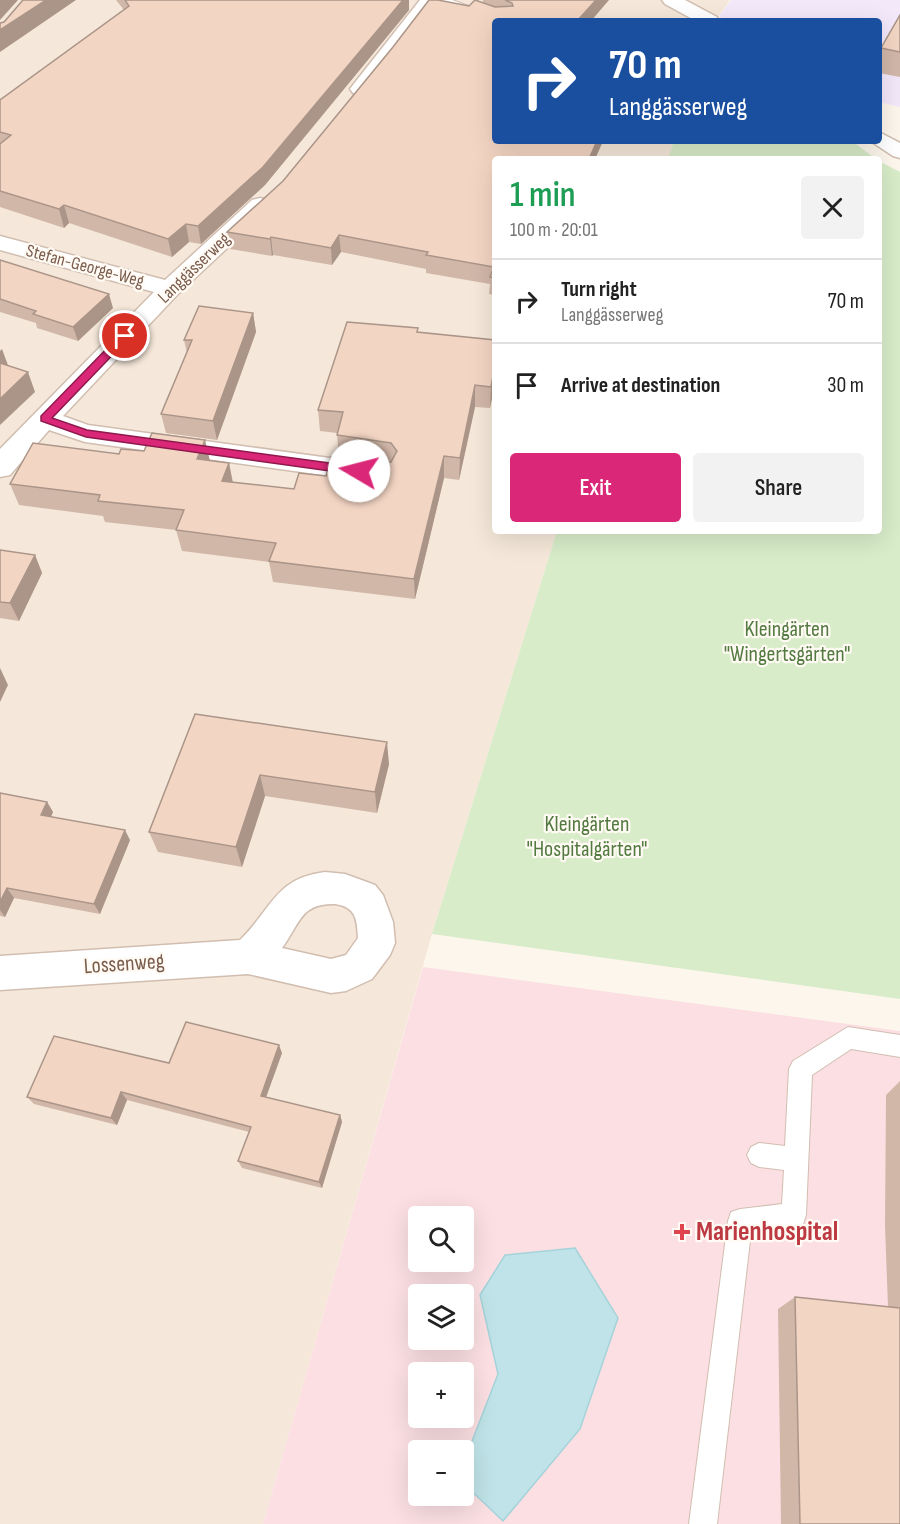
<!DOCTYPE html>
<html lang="en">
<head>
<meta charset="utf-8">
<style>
	:root { --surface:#fff; --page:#f2f2f2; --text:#222; --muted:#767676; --line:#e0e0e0; --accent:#db2777 }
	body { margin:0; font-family:"Sofia Sans Condensed",sans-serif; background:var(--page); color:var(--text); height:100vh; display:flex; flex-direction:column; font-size:22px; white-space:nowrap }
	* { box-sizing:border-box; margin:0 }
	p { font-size:20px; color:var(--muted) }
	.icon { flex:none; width:33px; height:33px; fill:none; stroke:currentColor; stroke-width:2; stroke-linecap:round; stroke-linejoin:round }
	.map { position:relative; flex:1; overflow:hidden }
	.sheet { position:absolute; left:492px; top:156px; width:390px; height:378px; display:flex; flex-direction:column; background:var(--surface); border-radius:6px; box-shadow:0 6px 24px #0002 }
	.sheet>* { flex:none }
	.banner { position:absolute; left:492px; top:18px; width:390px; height:126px; border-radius:6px; box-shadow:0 6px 24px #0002; background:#1a4fa0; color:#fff; overflow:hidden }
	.tools { position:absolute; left:408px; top:1206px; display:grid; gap:12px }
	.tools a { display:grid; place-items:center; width:66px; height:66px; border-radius:6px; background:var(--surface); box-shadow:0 6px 24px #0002; font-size:30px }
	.pin { position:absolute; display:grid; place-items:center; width:51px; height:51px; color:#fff; margin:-26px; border:3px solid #fff; border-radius:50%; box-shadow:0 2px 6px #0007 }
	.me { position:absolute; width:66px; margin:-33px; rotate:278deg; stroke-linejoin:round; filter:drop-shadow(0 0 4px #0008) }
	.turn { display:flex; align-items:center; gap:21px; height:126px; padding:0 18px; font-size:27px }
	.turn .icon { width:78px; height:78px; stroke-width:2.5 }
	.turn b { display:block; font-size:42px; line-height:51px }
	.round { display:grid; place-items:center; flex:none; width:63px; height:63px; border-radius:6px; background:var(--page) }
	.headline { display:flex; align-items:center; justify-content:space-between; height:102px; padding:0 18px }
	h1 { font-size:36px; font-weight:600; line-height:45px; color:#1e9e55 }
	.button { display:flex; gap:12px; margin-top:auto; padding:12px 18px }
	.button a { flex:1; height:69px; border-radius:6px; background:var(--accent); color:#fff; font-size:24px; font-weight:600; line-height:69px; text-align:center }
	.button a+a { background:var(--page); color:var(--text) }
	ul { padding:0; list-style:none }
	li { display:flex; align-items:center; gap:18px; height:84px; padding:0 18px; border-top:2px solid var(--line) }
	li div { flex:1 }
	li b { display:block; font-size:22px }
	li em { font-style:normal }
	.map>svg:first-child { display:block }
	.residential { fill:#f5e8da }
	.education { fill:#f3e8fa }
	.medical { fill:#fbdfe3; fill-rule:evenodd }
	.green { fill:#d8ecc9 }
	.water { fill:#bfe3e8; stroke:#a5d3da; stroke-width:1.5 }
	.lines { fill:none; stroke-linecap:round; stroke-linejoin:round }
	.lane-casing { stroke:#d1beb0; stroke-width:2 }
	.street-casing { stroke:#d1beb0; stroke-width:3 }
	.lane { fill:#fff; fill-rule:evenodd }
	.street { fill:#fff; fill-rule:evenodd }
	.wall { fill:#d1b7a8 }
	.shaded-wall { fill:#aa9588 }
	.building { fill:#f3d5c3; stroke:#aa9588; stroke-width:1.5 }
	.route { fill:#db2777; stroke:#8e194d; stroke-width:1.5 }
	.health-dot { fill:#e0444e; stroke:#fffaf3; stroke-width:2 }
	.labels { text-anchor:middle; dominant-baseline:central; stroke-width:4.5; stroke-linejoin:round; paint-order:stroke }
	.far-street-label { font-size:18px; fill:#7a5c4d; stroke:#fffaf3 }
	.park-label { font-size:22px; fill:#537a41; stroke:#fffaf3 }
	.street-label { font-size:22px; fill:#7a5c4d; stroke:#fffaf3 }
	.near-health-label { font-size:27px; font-weight:bold; fill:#be3a42; stroke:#fffaf3; text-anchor:start }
</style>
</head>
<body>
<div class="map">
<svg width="900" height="1524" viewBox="0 0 900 1524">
	<rect width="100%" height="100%" fill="#fdf6ec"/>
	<polygon class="residential" points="0,0 730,0 715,21 495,21 495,141 674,141 668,159 495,159 495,531 557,531 432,934 263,1524 0,1524"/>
	<polygon class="education" points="731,0 900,0 900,107 879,102 879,21 726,21 719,16"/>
	<path class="medical" d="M423,967L900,1031V1524H263ZM418,1216H464V1262H418ZM418,1294H464V1340H418ZM480,1295L580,1429L503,1521L464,1484V1496H418V1450H464V1462L498,1374ZM418,1372H464V1418H418Z"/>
	<g class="green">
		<polygon points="674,141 852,141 876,159 668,159"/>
		<polygon points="879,161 900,172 900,999 432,934 557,531 879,531"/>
	</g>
	<polygon class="water" points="575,1248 618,1318 580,1429 503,1521 464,1484 464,1462 498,1374 480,1295 505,1255"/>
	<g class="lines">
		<defs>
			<g id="lane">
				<polygon points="436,0 452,0 511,21 495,21"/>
				<polygon points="848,1027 900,1035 900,1057 851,1049 812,1075 806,1215 803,1224 794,1227 751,1232 717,1524 689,1524 728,1221 731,1212 740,1209 782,1204 784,1170 759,1167 751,1163 747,1155 751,1147 759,1143 785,1146 789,1069 793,1061"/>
			</g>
			<g id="street">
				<polygon points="420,0 438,0 367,93 353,93 350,89 353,85"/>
				<polygon points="662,0 685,0 717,17 719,21 696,21 665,4"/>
				<polygon points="879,132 900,143 900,158 893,156 872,142 879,141"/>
				<polygon points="260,198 268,200 271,205 268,210 178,294 63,416 88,425 374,464 384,466 388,473 384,480 374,482 85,442 49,430 10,475 0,477 0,449 154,292 0,250 0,236 165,280 252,200"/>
				<path d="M325,872L345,874L375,885L383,895L393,922L395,943L390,955L372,979L346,991L331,993L248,974L0,990V956L240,940C272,909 275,878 325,872ZM335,904C356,907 357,919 358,938L346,955L331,959L282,948C300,924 300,903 335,904Z"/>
			</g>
		</defs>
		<use href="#lane" class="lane-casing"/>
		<use href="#street" class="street-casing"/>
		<use href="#lane" class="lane"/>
		<use href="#street" class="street"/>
	</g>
	<g class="wall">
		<polygon points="116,0 409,0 409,10 265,185 201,244 189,242 172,257 69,223 64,228 0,207 0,100 124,10"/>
		<polygon points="483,0 609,0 495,21 495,141 603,141 595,159 495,159 495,295 489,294 490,284 426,273 426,269 341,252 332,265 273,255 272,256 230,249 227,232 283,181 469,6 483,3"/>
		<polygon points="900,15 900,77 879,73 879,55 881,48"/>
		<polygon points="0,260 113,308 78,341 37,328 36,323 0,312"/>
		<polygon points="253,313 256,332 217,440 166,433 161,414 187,353 184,340"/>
		<polygon points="418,328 418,332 495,340 495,383 490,408 475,407 459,480 444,478 415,599 273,582 269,562 182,551 176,530 105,522 103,516 19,505 10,484 119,454 209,461 229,463 233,482 294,489 326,476 383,463 339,457 337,435 337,433 320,431 318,410"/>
		<polygon points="0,550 35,555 42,573 19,621 0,618"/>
		<polygon points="195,714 389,764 377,813 265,796 242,867 158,852 149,832"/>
		<polygon points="0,793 47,802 53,812 51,817 130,840 100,914 14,898 5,917 0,916"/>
		<polygon points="282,1053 266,1097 340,1115 342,1122 322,1188 242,1168 238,1161 249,1132 127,1100 117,1125 34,1104 27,1097 169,1063"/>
		<polygon points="900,1081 900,1524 781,1524 778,1309 795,1297 888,1307 885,1226 886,1095"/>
	</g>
	<g class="shaded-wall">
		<polygon points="0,0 18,0 0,20"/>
		<polygon points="46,0 76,0 0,52 0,30"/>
		<polygon points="403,0 409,0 409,10 265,185 201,244 198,226"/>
		<polygon points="596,0 609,0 591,21 577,21"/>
		<polygon points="597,141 603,141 595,159 589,159"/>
		<polygon points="64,205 69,223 64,228 59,209"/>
		<polygon points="186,224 189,242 172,257 168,239"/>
		<polygon points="339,235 341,252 332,265 331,248"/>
		<polygon points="271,237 273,255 272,256 270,239"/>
		<polygon points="109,294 113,308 78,341 73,327"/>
		<polygon points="253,313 256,332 217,440 213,421"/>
		<polygon points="2,349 9,368 0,375 0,351"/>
		<polygon points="495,365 495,383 490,408 491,387"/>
		<polygon points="28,372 35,392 0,425 0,399"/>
		<polygon points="475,385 475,407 459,480 460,458"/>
		<polygon points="205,440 210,461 197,459"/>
		<polygon points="444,456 444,478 415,599 414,579"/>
		<polygon points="229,463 233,485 222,481"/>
		<polygon points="35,555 42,573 19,621 10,603"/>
		<polygon points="0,668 8,685 0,702"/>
		<polygon points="387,742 389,764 377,813 375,792"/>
		<polygon points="260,775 265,796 242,867 236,847"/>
		<polygon points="47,802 53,812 47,826 41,815"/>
		<polygon points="125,830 130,840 100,914 94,904"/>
		<polygon points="7,888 14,898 5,917 0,910 0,902"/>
		<polygon points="279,1045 282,1053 264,1103 261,1096"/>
		<polygon points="121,1092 127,1100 117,1125 111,1118"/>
		<polygon points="340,1115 342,1122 322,1188 319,1182"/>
	</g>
	<g class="building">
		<polygon points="23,0 46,0 0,30 0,23 4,22"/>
		<polygon points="125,0 403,0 263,167 198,226 186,224 168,239 64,205 59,209 0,191 0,144 11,135 0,132 0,100 129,6"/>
		<polygon points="429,0 438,0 469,6 475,0 495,7 513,6 512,3 505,0 596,0 577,21 495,21 495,141 597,141 589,159 495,159 495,278 490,277 494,267 426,255 428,252 339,235 331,248 271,237 270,239 227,232 283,181 393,47"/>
		<polygon points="900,15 900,52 881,48"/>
		<polygon points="0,260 109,294 73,327 33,314 36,311 0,299"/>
		<polygon points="199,306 253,313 213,421 161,414 192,340 184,340"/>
		<polygon points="347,322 418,328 417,332 495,340 495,365 491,387 475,385 460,458 444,456 414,579 269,561 276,543 176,530 184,510 98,501 100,495 10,484 33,443 119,454 121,449 144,451 152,433 205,440 197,459 229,463 222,481 294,489 299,473 326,476 331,457 380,464 391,462 397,451 391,443 337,435 343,412 318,410"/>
		<polygon points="0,363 28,372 0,399"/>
		<polygon points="0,550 35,555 10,603 0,602"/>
		<polygon points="195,714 387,742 375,792 260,775 236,847 149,832"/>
		<polygon points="0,793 47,802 41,815 125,830 94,904 7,888 0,902"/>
		<polygon points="186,1022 279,1045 261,1096 340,1115 319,1182 238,1161 251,1127 121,1092 111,1118 27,1097 54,1036 169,1063"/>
		<polygon points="795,1297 900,1308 900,1524 800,1524"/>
	</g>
	<polygon class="route" points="125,333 128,334 128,339 52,418 87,430 359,467 365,471 359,475 86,437 41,421 41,416 121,334"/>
	<path class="health-dot" d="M679 1223h6v6h6v6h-6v6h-6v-6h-6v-6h6z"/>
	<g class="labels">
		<g class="far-street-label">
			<text transform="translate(85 266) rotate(15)">Stefan-George-Weg</text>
			<text transform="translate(194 268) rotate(-44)">Langgässerweg</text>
		</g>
		<g class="park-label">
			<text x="787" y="629">Kleingärten<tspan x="787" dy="25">"Wingertsgärten"</tspan></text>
			<text x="587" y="824">Kleingärten<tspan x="587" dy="25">"Hospitalgärten"</tspan></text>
		</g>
		<g class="street-label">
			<text transform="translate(124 964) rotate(-4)">Lossenweg</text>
		</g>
		<g class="near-health-label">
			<text x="696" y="1232">Marienhospital</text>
		</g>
	</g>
</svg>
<div class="tools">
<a><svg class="icon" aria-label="search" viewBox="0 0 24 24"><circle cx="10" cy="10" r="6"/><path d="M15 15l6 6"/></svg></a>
<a><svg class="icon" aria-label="layers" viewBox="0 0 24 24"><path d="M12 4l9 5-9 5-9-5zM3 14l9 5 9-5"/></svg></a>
<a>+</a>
<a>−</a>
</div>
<div class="pin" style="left:125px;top:336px;background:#d93025"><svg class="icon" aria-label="arrive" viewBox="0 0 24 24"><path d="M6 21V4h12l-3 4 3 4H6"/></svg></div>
<svg class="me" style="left:359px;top:471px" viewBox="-20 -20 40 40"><circle r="19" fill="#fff"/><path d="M0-13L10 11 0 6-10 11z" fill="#db2777"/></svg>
<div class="banner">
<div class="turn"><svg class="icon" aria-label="right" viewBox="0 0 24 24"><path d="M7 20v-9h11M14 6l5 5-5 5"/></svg><div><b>70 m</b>Langgässerweg</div></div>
</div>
<section class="sheet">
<div class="headline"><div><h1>1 min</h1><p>100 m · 20:01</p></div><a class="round"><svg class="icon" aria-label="close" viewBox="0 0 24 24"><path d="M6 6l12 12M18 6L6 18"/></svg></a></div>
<ul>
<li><svg class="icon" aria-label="right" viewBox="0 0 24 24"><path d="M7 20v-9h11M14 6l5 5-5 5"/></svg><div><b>Turn right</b><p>Langgässerweg</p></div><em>70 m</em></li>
<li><svg class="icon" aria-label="arrive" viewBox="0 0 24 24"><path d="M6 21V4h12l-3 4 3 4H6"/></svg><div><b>Arrive at destination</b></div><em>30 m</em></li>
</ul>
<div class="button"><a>Exit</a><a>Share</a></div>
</section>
</div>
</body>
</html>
